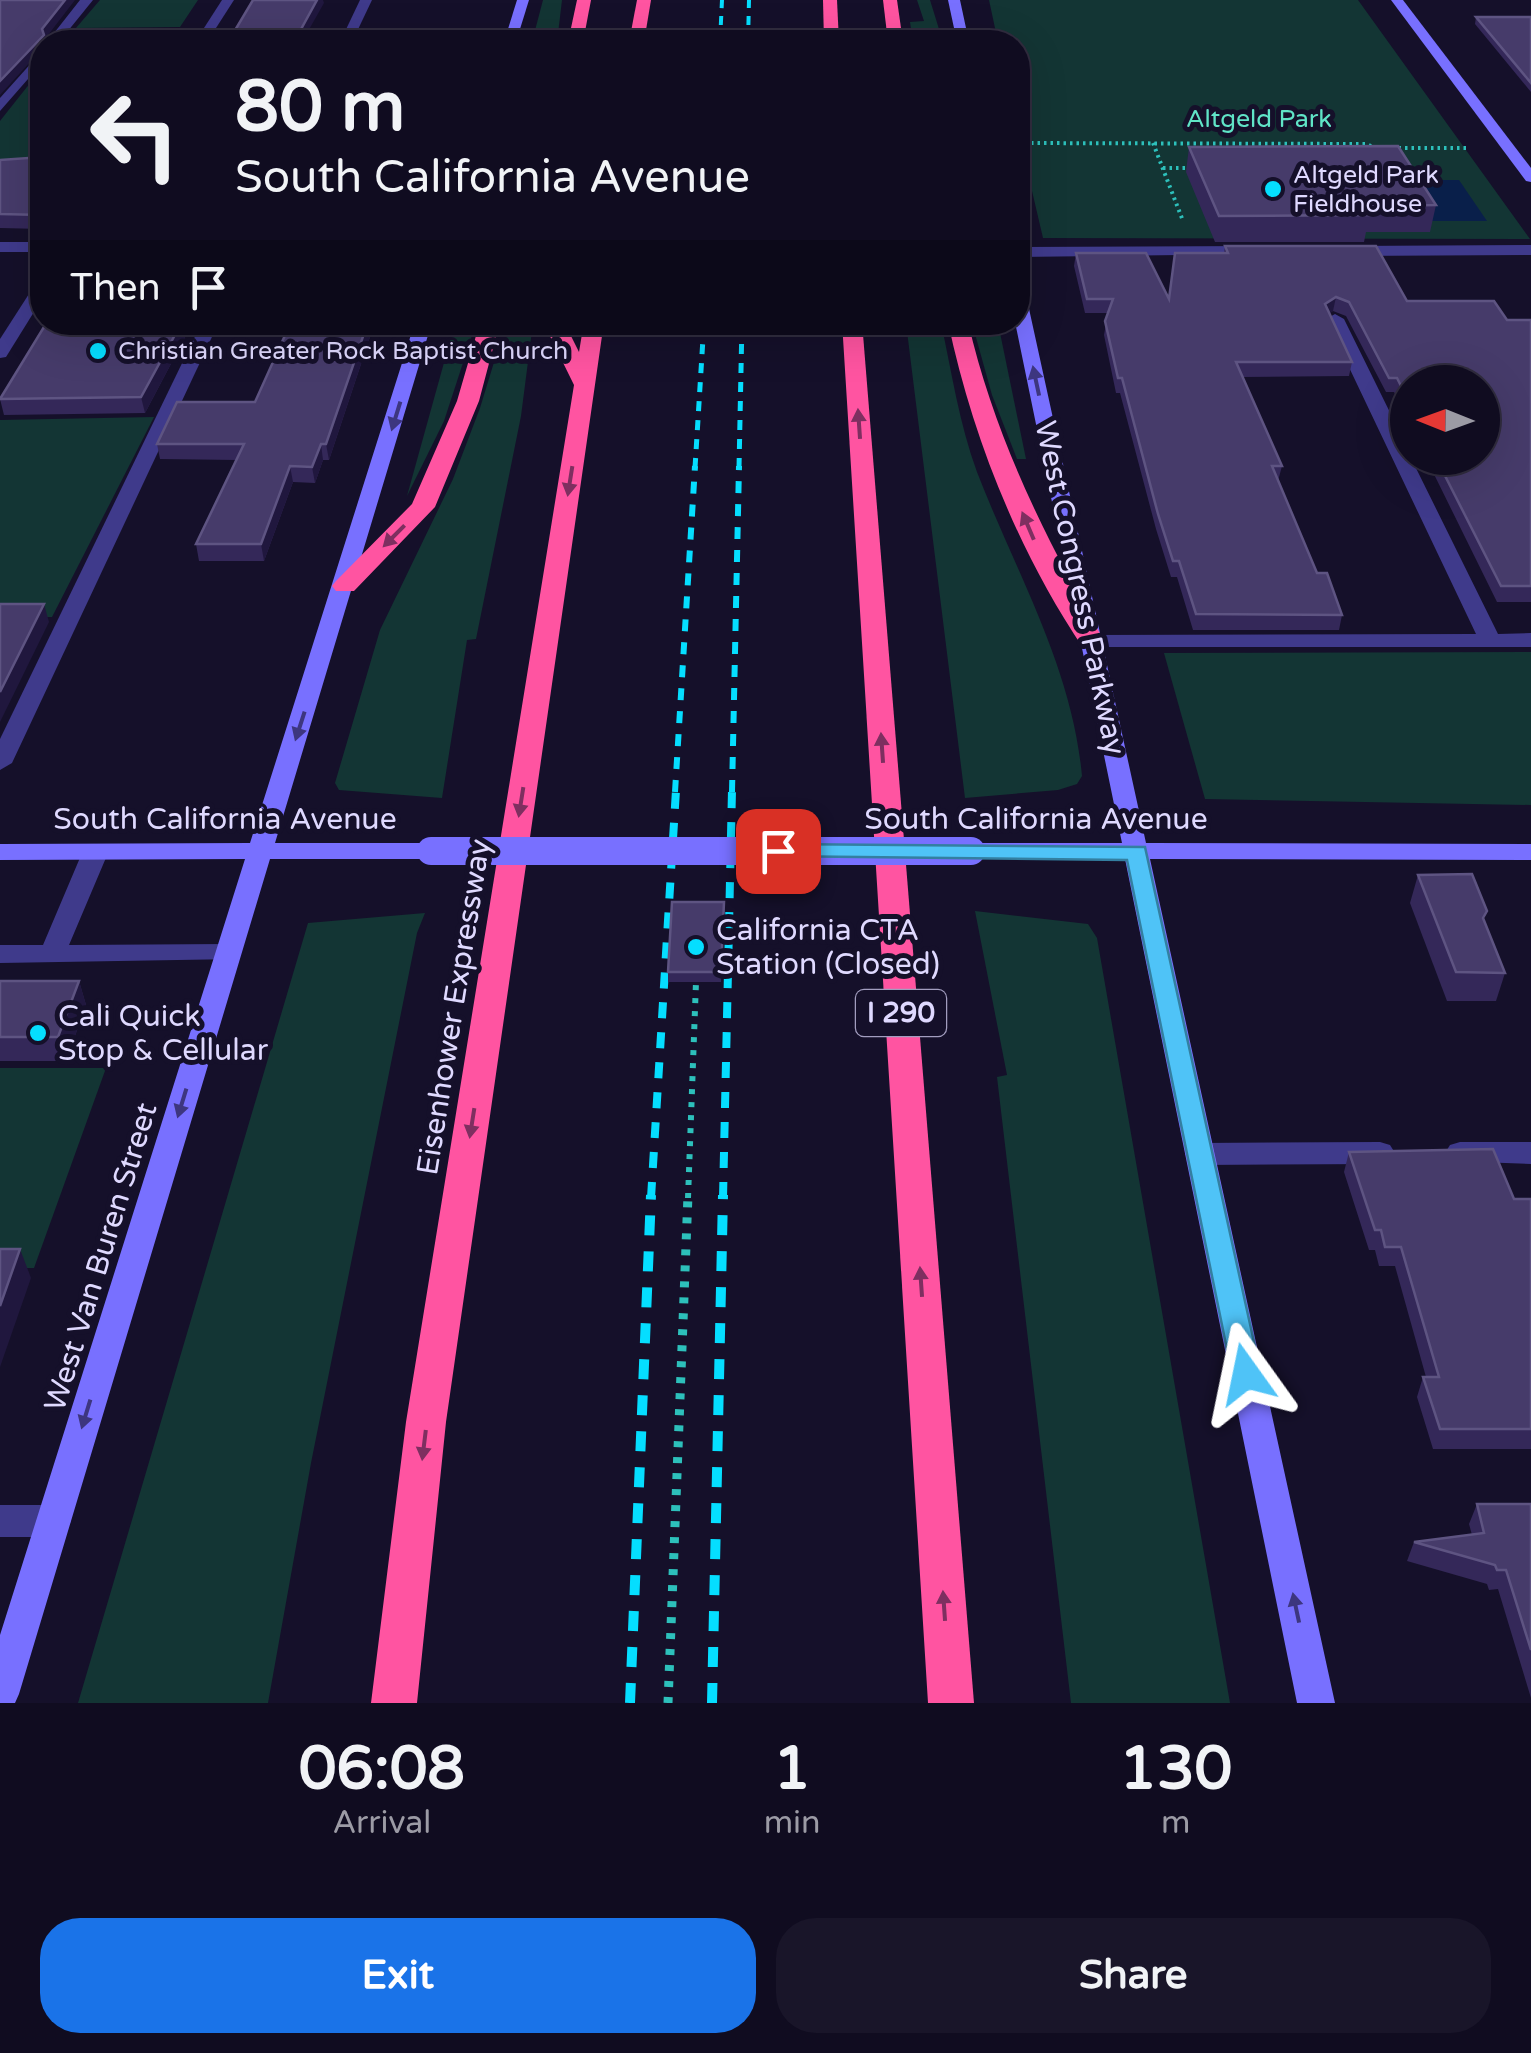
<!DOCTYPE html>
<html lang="en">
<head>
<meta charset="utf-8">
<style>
	:root { --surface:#100c20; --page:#191529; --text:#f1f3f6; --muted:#9c9ba5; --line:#302c3e; --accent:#1a73e8 }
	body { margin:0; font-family:"Varela Round",sans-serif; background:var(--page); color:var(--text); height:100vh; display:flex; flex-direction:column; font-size:38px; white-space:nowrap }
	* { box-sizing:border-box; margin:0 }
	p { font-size:32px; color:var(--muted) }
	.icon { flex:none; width:55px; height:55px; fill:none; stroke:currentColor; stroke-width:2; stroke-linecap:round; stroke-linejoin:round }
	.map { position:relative; height:1703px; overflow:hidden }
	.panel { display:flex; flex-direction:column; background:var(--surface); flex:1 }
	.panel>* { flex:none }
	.hud { position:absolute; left:30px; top:30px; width:1000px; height:305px; border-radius:40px; box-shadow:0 10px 40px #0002,0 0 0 2px var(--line); background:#100c20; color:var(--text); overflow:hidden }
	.needle { width:65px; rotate:271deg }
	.buttons { position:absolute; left:1390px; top:365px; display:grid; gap:20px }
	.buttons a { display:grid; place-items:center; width:110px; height:110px; border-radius:50%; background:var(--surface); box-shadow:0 10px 40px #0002,0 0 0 2px var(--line); font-size:50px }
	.pin { position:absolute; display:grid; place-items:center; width:85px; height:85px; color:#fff; margin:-42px; border-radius:20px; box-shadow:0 5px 15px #0006 }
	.me { position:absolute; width:110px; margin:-55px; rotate:348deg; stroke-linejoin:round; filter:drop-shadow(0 0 8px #0008) }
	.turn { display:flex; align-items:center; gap:35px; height:210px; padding:0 40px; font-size:45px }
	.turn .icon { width:130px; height:130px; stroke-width:2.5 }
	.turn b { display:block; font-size:70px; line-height:85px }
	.then { display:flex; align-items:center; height:95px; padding:0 40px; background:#0003; gap:20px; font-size:38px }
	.eta { display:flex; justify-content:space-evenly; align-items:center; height:170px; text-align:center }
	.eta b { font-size:60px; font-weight:700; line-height:70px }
	.primary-button { display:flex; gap:20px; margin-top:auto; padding:20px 40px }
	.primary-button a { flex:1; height:115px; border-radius:40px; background:var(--accent); color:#fff; font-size:40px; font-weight:700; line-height:115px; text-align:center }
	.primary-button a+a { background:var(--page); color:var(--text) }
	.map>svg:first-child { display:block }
	.green { fill:#133534 }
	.water { fill:#091f4a }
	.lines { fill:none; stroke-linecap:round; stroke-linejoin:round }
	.path-far2 { stroke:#2dc0bb; stroke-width:4; stroke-dasharray:2.5 4; stroke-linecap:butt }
	.path-far1 { stroke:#2dc0bb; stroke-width:6; stroke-dasharray:5 8; stroke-linecap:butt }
	.path { stroke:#2dc0bb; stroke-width:9; stroke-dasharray:6 10; stroke-linecap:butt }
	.lane { fill:#3f3a8b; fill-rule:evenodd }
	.street { fill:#3f3a8b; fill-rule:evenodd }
	.secondary { fill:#7870ff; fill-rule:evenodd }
	.highway { fill:#ff54a1; fill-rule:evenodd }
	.rail-far4 { stroke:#05deff; stroke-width:4; stroke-dasharray:9 8; stroke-linecap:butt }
	.rail-far3 { stroke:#05deff; stroke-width:5; stroke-dasharray:10 9; stroke-linecap:butt }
	.rail-far2 { stroke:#05deff; stroke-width:6; stroke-dasharray:12 11; stroke-linecap:butt }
	.rail-far1 { stroke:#05deff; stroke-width:8; stroke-dasharray:16 14; stroke-linecap:butt }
	.rail { stroke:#05deff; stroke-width:10; stroke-dasharray:20 16; stroke-linecap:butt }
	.secondary-bridge { stroke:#7870ff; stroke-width:28 }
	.wall { fill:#342859 }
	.shaded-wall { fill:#20173e }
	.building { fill:#463b6a; stroke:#5e5482; stroke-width:2.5 }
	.oneway { fill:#3d367f }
	.oneway2 { fill:#7e2f60 }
	.route { fill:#4fc3f7; stroke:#337fa1; stroke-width:2.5 }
	.poi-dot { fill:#05deff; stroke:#15102a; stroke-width:4 }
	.labels { text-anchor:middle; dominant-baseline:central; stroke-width:10; stroke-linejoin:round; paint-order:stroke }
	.far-park-label { font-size:25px; fill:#60e4c7; stroke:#15102a }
	.far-poi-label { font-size:25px; fill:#dfd9ff; stroke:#15102a; text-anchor:start }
	.shield { fill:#15102a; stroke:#a29dbf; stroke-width:2.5 }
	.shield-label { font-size:28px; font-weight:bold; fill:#dfd9ff }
	.street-label { font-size:30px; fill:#dfd9ff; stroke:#15102a }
	.poi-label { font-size:30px; fill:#dfd9ff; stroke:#15102a; text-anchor:start }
</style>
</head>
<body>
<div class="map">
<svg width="1531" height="1703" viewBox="0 0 1531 1703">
	<rect width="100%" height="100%" fill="#15102a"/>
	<g class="green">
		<polygon points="100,0 198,0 180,27 76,28"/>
		<polygon points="543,0 562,0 557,42 532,42"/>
		<polygon points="917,0 930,0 943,42 913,42 910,22 924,21"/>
		<polygon points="989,0 1358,0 1530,239 1043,238 1018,131 1018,42 998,42"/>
		<polygon points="42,68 42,160 0,161 0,121"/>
		<polygon points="455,323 476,323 444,421 407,496"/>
		<polygon points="506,323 533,323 521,416 476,639 467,640 442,798 339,790 335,783 380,630 453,479 480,408"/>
		<path d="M906,323H941C952,373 959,423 977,472C1016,573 1072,666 1082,776L1077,784L1058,790L965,798Z"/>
		<polygon points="972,323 998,323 1026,459 1017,459 992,395"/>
		<polygon points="154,417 52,617 0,617 0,420"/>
		<polygon points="1531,652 1531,805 1205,799 1164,653"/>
		<polygon points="975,911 1088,924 1097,938 1230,1703 1071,1703 997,1077 1007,1075"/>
		<polygon points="425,913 417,933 311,1463 268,1703 78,1703 308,923"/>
		<polygon points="0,1068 106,1068 34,1268 0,1268"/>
	</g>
	<polygon class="water" points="1401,180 1459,180 1487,221 1427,221"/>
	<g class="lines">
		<g class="path-far2">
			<polyline points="1018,143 1367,144 1374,148"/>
			<polyline points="1153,143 1183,221"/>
			<polyline points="1392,148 1469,148"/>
			<polyline points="1163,168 1192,168"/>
		</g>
		<polyline class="path-far1" points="688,1198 696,982"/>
		<polyline class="path" points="668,1703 688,1195"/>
		<g class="lane">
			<polygon points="80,0 93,0 59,42 47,42"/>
			<polygon points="360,0 372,0 352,42 340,42"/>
			<polygon points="42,51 42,63 0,111 0,98"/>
			<polygon points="1335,314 1344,319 1408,449 1408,458 1411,458 1498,634 1531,633 1531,647 1084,647 1081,642 1092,635 1476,634 1326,319"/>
			<polygon points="202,322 219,322 12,763 0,770 0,739"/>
			<polygon points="95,845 108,853 69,945 228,944 237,947 241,953 237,959 0,963 0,945 43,945 82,853"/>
			<polygon points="1380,1142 1390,1145 1395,1153 1390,1161 1380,1164 1200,1165 1190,1162 1185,1154 1190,1146 1200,1143"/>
			<polygon points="1460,1142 1531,1142 1531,1164 1450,1161 1445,1153 1450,1145"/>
		</g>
		<g class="street">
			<polygon points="222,0 234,0 207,42 195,42"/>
			<rect x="0" y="242" width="42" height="10"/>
			<polygon points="1531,245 1531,255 1347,256 1339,251 1347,246"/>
			<polygon points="1257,246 1265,251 1263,254 1018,257 1018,247"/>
			<polygon points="42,282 42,299 6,357 0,358 0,339 36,283"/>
			<polygon points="0,1505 54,1505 66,1510 71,1521 66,1532 54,1537 0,1537"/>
		</g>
		<g class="secondary">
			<polygon points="517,0 529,0 516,42 504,42"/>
			<polygon points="948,0 960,0 969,42 957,42"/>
			<polygon points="1391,0 1403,0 1531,168 1531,182 1526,181"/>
			<polygon points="1018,290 1026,295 1146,843 1531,844 1531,860 1150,859 1335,1703 1297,1703 1125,859 971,859 959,851 971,843 1122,843 1015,322"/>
			<polygon points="415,322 432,322 275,843 431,843 443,851 431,859 270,859 19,1694 15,1703 0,1703 0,1635 245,859 0,860 0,844 250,843"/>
		</g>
		<g class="highway">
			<polygon points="577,0 591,0 583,42 568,42"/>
			<polygon points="637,0 651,0 644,42 629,42"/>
			<polygon points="823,0 837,0 839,42 824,42"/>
			<polygon points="883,0 897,0 903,42 888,42"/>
			<polygon points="480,322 500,322 479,401 435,507 354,591 336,591 332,586 336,581 412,504 457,401"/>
			<polygon points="543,322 564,322 579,352 584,322 604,322 446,1422 417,1703 371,1703 406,1422 574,385"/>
			<polygon points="842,322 862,322 974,1703 928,1703"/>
			<path d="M948,322H968C995,438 1046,540 1105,642L1101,648H1083C1018,551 972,436 948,322Z"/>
		</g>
		<g class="rail-far4">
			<polyline points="720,42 722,0"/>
			<polyline points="748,42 749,0"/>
		</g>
		<g class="rail-far3">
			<polyline points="695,468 704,322"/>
			<polyline points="739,468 742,322"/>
		</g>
		<g class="rail-far2">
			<polyline points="675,792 695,466"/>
			<polyline points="732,792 739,466"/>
		</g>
		<g class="rail-far1">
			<polyline points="651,1198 676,790"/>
			<polyline points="723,1198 732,790"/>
		</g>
		<g class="rail">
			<polyline points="630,1703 651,1195"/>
			<polyline points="712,1703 723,1195"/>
		</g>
		<polyline class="secondary-bridge" points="431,851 971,851"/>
	</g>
	<g class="wall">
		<polygon points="1476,17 1531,17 1531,92 1475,24"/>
		<polygon points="1189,147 1436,205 1430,232 1366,232 1364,242 1215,242 1186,172"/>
		<polygon points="42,157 42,229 0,228 0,160"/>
		<polygon points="1225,246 1407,301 1507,320 1531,320 1531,602 1497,602 1426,458 1482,458 1408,382 1408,421 1394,392 1386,392 1346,316 1333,311 1329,313 1352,362 1349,376 1242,377 1282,466 1278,481 1317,573 1342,615 1339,630 1193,630 1177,577 1171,577 1156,529 1120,393 1116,393 1104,335 1108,313 1085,313 1074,266 1076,253 1169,299 1224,253"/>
		<polygon points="47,322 195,322 192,324 145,413 4,415 0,399"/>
		<polygon points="221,322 375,322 329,460 323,460 315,483 293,482 264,561 199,561 196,544 237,460 160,459 157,444 255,402 291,324 222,324"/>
		<polygon points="1418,875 1484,920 1505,973 1496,1001 1447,1001 1410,903"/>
		<polygon points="724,912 721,982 668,982 668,972"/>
		<polygon points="0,981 79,981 86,1005 66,1061 0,1061"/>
		<polygon points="1349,1152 1514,1199 1531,1199 1531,1449 1433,1449 1417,1397 1423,1377 1426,1377 1395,1266 1379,1266 1375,1250 1369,1250 1344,1172"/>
		<polygon points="1477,1504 1531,1504 1531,1698 1498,1589 1489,1590 1487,1584 1407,1561 1414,1542 1472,1535 1469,1524"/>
	</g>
	<g class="shaded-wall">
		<polygon points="65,0 75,0 45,39 45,42 42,42 42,49 0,95 0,81"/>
		<polygon points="317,0 323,0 324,3 302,42 294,42"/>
		<polygon points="1336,297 1333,311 1322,318 1325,304"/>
		<polygon points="182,322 195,322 192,324 145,413 141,397"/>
		<polygon points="368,322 375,322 329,460 326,444"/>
		<polygon points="321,444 323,460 315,483 312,467"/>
		<polygon points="290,466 293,482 264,561 261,544"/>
		<polygon points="44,604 49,622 0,722 0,692"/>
		<polygon points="79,981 86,1005 66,1061 58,1037"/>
		<polygon points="20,1249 31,1278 0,1367 0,1306"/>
	</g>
	<g class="building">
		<polygon points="0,0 65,0 42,29 44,35 0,81"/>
		<polygon points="253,0 317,0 294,42 228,42"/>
		<polygon points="1476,17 1531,17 1531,83"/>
		<polygon points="1398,146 1436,205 1364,206 1369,215 1219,216 1189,147"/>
		<polygon points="42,157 42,168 37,175 42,175 42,215 0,214 0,160"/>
		<polygon points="1225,246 1376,246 1407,301 1494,301 1507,320 1531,320 1531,586 1501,586 1436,458 1482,458 1482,382 1408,382 1408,400 1397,378 1389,378 1349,302 1336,297 1325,304 1352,362 1236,362 1282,466 1272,466 1317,573 1327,573 1342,615 1196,614 1179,561 1173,561 1158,514 1122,378 1118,378 1105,321 1113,299 1087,299 1076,253 1146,253 1169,299 1175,253 1228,253"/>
		<polygon points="47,322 182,322 141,397 0,399"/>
		<polygon points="291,322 368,322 326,444 321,444 312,467 290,466 261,544 196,544 244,444 157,444 177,402 255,402"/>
		<polygon points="0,604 44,604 0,692"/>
		<polygon points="1472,874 1487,911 1483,918 1505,973 1456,972 1418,875"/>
		<polygon points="672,902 724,902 721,972 668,972"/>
		<polygon points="0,981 79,981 58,1037 0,1037"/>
		<polygon points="1493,1149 1514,1199 1531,1199 1531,1429 1440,1429 1423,1377 1439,1377 1401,1247 1385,1247 1381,1230 1375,1230 1349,1152"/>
		<polygon points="0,1249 20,1249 0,1306"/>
		<polygon points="1477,1504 1531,1504 1531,1650 1506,1570 1497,1570 1495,1565 1414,1542 1484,1533"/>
	</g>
	<defs><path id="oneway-solid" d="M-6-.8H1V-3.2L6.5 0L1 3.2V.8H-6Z" transform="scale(2.5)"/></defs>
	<g class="oneway">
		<use href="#oneway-solid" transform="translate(1036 381) rotate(-102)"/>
		<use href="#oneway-solid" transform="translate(396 416) rotate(107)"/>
		<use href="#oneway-solid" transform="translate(300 726) rotate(108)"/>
		<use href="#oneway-solid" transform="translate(182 1103) rotate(107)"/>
		<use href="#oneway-solid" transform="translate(86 1414) rotate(107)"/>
		<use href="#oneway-solid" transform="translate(1296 1608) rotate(-102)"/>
	</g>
	<g class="oneway2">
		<use href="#oneway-solid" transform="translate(859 424) rotate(-94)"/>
		<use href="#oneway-solid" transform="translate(570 481) rotate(99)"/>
		<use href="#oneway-solid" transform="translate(1028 526) rotate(-113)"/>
		<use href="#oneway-solid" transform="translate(394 536) rotate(135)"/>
		<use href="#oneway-solid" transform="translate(882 748) rotate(-94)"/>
		<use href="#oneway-solid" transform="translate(521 802) rotate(99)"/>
		<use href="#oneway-solid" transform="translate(472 1123) rotate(99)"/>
		<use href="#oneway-solid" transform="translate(921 1282) rotate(-94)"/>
		<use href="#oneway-solid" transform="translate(424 1445) rotate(97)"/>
		<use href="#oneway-solid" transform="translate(944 1606) rotate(-94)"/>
	</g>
	<polygon class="route" points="778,844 1145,847 1261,1374 1257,1382 1246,1386 1236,1382 1232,1374 1127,860 770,856 767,851 770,846"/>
	<g class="poi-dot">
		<circle cx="1273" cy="189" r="10"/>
		<circle cx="98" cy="351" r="10"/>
		<circle cx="696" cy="947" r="10"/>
		<circle cx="38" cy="1033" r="10"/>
	</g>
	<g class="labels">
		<g class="far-park-label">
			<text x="1259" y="119">Altgeld Park</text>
		</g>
		<g class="far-poi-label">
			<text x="1293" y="175">Altgeld Park<tspan x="1293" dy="29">Fieldhouse</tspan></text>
			<text x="118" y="351">Christian Greater Rock Baptist Church</text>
		</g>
		<rect class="shield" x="856" y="990" width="90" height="46" rx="8"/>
		<g class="shield-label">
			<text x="901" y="1013">I 290</text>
		</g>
		<g class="street-label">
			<text transform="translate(1080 588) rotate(78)">West Congress Parkway</text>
			<text x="225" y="819">South California Avenue</text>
			<text x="1036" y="819">South California Avenue</text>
			<text transform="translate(454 1007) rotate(-81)">Eisenhower Expressway</text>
			<text transform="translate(101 1257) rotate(-73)">West Van Buren Street</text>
		</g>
		<g class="poi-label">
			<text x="716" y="930">California CTA<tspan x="716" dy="34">Station (Closed)</tspan></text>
			<text x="58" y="1016">Cali Quick<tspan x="58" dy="34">Stop &amp; Cellular</tspan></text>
		</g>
	</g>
</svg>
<div class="buttons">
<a><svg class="needle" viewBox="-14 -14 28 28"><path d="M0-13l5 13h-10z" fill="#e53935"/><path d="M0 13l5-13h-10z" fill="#9c9ba5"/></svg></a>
</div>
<div class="pin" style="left:778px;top:851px;background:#d93025"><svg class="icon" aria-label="arrive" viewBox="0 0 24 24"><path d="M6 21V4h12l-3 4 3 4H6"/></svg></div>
<svg class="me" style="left:1246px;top:1374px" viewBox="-20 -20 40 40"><path d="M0-17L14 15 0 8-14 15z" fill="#4fc3f7" stroke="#fff" stroke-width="4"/></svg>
<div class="hud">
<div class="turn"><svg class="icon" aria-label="left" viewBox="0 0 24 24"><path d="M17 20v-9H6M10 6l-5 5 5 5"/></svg><div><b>80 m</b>South California Avenue</div></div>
<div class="then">Then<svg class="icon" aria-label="arrive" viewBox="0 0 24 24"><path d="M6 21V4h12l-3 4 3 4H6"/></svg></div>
</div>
</div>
<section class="panel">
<div class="eta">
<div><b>06:08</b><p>Arrival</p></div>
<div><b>1</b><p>min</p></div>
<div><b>130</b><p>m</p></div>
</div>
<div class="primary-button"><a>Exit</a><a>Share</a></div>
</section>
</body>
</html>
